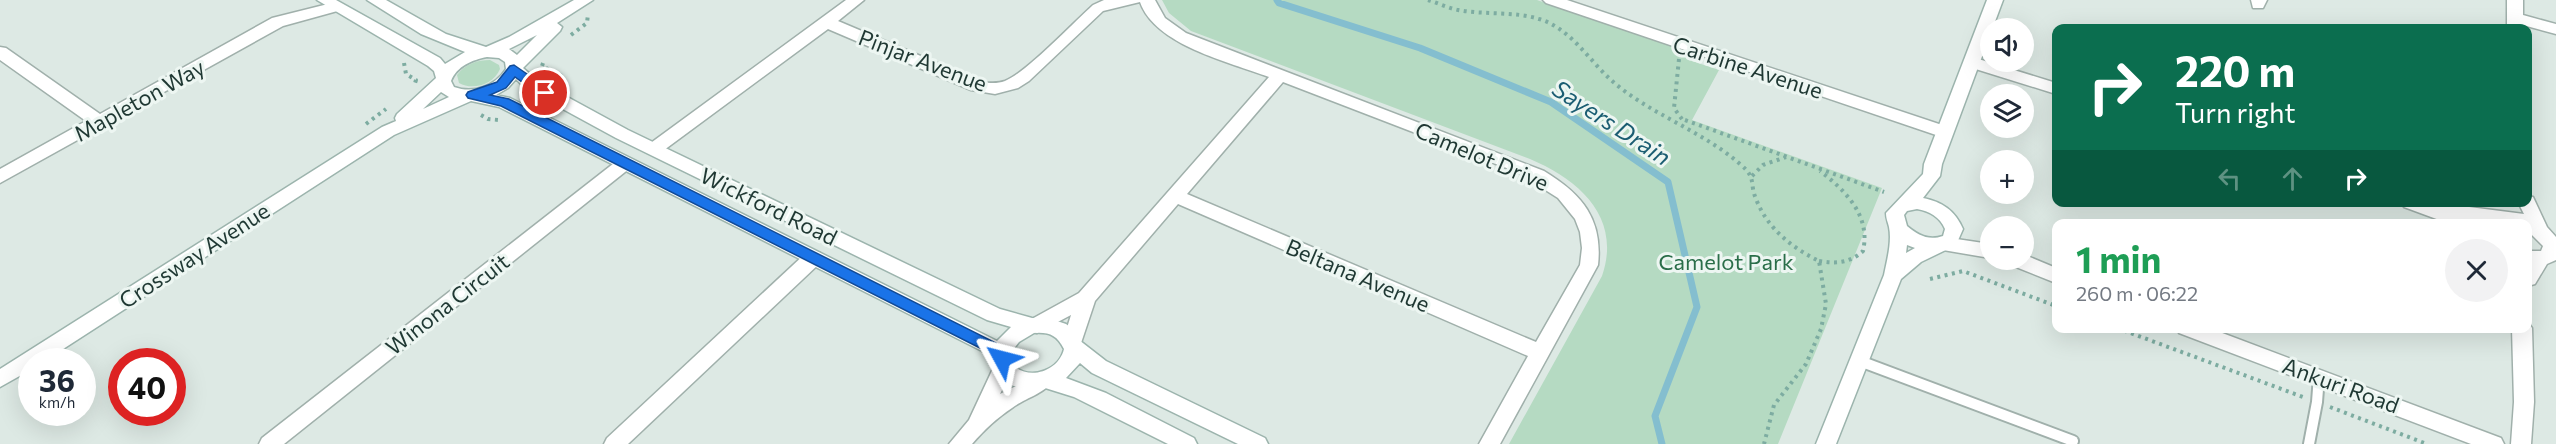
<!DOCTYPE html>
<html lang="en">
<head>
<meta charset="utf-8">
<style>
	:root { --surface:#fff; --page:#f2f2f3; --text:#1f2937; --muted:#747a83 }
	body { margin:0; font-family:Commissioner,sans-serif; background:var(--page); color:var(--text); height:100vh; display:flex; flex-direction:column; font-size:22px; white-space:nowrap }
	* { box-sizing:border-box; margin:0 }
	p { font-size:20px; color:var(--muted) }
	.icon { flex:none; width:33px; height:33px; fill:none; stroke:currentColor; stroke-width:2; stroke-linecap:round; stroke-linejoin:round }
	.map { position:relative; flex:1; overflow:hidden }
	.panel { position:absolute; left:2052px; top:219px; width:480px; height:114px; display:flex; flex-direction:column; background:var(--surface); border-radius:12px; box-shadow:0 6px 24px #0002 }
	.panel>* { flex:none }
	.banner { position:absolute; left:2052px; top:24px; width:480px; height:183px; border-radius:12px; box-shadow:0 6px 24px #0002; background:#0b6e4f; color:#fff; overflow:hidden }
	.tools { position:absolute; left:1980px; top:18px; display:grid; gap:12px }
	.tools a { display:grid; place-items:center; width:54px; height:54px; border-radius:50%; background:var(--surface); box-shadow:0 6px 24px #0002; font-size:30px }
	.speed { position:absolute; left:18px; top:348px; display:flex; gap:12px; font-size:30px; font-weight:700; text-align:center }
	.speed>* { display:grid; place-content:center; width:78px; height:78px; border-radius:50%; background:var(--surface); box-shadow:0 6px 24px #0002; line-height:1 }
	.speed small { font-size:15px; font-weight:400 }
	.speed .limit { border:9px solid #d22; background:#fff; color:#111 }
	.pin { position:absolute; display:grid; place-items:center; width:51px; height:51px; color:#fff; margin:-26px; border:3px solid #fff; border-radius:50%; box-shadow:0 2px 6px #0007 }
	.me { position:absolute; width:66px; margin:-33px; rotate:308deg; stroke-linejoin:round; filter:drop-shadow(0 0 4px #0008) }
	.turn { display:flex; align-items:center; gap:21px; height:126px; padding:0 24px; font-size:27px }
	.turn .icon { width:78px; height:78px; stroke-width:2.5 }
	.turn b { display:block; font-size:42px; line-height:51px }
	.lanes { display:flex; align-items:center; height:57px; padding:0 24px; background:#0003; justify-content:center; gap:30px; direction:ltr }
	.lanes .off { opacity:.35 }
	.round { display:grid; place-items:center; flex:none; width:63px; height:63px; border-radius:32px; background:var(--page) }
	.headline { display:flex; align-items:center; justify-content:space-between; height:102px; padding:0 24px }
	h1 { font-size:36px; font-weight:700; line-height:45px; color:#1e9e55 }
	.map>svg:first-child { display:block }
	.green { fill:#b5dac2 }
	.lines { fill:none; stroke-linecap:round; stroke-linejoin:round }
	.stream { stroke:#84becf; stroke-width:7 }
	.lane-casing { stroke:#a0b0ab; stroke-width:14 }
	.street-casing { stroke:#a0b0ab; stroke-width:3 }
	.secondary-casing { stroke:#9cb4ad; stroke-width:3 }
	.path { stroke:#7daca1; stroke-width:4; stroke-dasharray:3 4.5; stroke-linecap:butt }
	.lane { stroke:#fff; stroke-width:10 }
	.street { fill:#fff; fill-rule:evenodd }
	.secondary { fill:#fff; fill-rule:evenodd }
	.route { fill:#1a73e8; stroke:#114b97; stroke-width:1.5 }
	.labels { text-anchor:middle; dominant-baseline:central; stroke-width:6; stroke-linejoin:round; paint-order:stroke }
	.street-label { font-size:22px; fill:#1f3833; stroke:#edf6f2 }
	.park-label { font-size:22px; fill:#2a6e49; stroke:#edf6f2 }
	.water-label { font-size:24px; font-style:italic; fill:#1b5d72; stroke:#edf6f2 }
</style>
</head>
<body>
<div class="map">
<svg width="2556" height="444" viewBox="0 0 2556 444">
	<rect width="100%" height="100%" fill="#dde9e4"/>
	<g class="green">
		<path d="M1162,0H1537L1690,52L1686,59L1719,70L1692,120L1882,188L1778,444H1509L1602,276C1622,218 1580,180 1530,159L1191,31L1169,13Z"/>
		<path d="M490,60L499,65L500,69C494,84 473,91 459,83L457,75C465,64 477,60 490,60Z"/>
	</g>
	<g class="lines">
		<polyline class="stream" points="1277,0 1279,3 1420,48 1551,102 1668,182 1697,307 1655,416 1662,444"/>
		<defs>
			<g id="lane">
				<polyline points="1857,360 2073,441"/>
				<polyline points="2309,444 2317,402 2319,376"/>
			</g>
			<g id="street">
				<path d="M846,0H864L838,21L982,82C989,83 997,84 1005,81C1027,72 1073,23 1093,5L1104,0H1155L1165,18L1186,33L1544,171C1582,194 1603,219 1598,265L1500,444H1479L1528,356L1178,204L1095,301L1079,349L1072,352L1065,349L1062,344L1071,315L1037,333L1030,330L1027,325L1030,320L1079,293L1269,77C1229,62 1155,45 1140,2L1103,11L1029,81L1018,88L995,94L971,90L828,29L660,153H648L645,149L648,145ZM1283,82L1517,172L1558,198L1575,219L1580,232L1582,248L1580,265L1536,342L1187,194Z"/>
				<polygon points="1543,0 1567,0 1951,128 1953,132 1951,136 1939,136 1546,3"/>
				<polygon points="2251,0 2267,0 2263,8 2253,8"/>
				<polygon points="2507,0 2523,0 2523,15 2556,24 2556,34 2523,25 2523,28 2507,28"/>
				<polygon points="336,2 344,7 341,10 283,26 0,183 0,169 86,121 0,60 0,47 6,48 100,114 272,18"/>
				<polygon points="1972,57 2056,83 2056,94 1966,66 1964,62 1966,58"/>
				<polygon points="624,158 630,160 633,164 630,168 284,444 259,444 262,438 618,160"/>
				<polygon points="2528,196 2533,197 2547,227 2556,237 2556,260 2547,264 2535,284 2528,286 2528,251 2541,251 2543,246 2528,231 2528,224 2480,224 2448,219 2442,221 2404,207 2401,202 2430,202 2524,214 2518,202 2528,202"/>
				<polygon points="1943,237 1990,244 1990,258 1937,249 1934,244 1937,239"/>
				<polygon points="813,251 820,253 822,258 820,263 628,444 604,444 607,438 806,253"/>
				<polygon points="2025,255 2056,268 2056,283 2011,265 2009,260 2024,260"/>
				<polygon points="2528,322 2532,328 2534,402 2531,444 2511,444 2514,402 2512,328 2528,328"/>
				<polygon points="2177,328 2209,328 2501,438 2504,444 2471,444 2179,333"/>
				<path d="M1004,358L1011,360L1014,366L1000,394L1042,373L1049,375L1052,381C1046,393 1023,399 1012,408C997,418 984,430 972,444H949L969,420L997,360Z"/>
			</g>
			<g id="secondary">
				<path d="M317,0H336L440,58L445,64L465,52L421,34L367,0H386L446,34L486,47L509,37L574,0H593L557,23L562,27L560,31L523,68L538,81L628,130L1000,309L1032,318L1051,319L1066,324L1074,330L1079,340L1106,361L1265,438L1268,444H1238L1092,373L1080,363L1066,378L1106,393L1194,438L1197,444H1168L1074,397L1042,387L1031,389L1009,385L999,377L994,363L984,352L499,107L471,101L394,135L43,362H32V369L0,387V369L382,127L396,121L395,118L397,114L436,78L434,71L428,66ZM537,35L517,55L509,49ZM487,57L499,58L505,62L506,69C495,86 474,94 454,87L451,81C457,66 472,60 487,57ZM516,79L526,89L616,138L987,320L1011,327L997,341L510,98L496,95L508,88ZM441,92L449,97L423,109ZM1034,333C1049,332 1057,335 1064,349C1059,370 1032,380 1015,367L1012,351L1019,342Z"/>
				<path d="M1987,0H2003L1942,164L1940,176L1923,198C1942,202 1955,210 1963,229L1956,245L1921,262L1901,279L1836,444H1816L1884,275C1887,260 1892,242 1889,227C1888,222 1886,219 1886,213L1923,174L1924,164ZM1917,209C1929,211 1940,217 1945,229L1943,236C1928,241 1918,235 1907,226L1904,215L1907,211ZM1907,245L1915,248L1906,253Z"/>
			</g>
		</defs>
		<use href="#lane" class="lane-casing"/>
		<use href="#street" class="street-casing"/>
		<use href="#secondary" class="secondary-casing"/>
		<g class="path">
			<path d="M1428,0C1438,3 1448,8 1458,10C1484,15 1514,11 1539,19C1570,28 1588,59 1611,80C1649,114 1701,130 1740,164C1757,178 1749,182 1756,199C1767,228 1792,248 1819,261L1826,304L1821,329L1806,364L1774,405L1764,444"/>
			<polyline points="571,35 587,23 588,14"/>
			<polyline points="1679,59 1674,108 1684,122"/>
			<polyline points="404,63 406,74 416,80 415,83"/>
			<polyline points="543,63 542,66 562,76 561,82"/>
			<polyline points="481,115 488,119 499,120"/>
			<polyline points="1685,120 1884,192"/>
			<polyline points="366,124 386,109"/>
			<polyline points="1752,176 1763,165 1786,157"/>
			<path d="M1819,261C1836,264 1850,263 1863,251C1871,216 1846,191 1820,171"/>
			<polyline points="1930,279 1963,271 2056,306"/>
			<polyline points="2117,328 2303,397"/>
			<polyline points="2330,407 2427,444"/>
		</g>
		<use href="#lane" class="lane"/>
		<use href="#street" class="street"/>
		<use href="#secondary" class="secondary"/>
	</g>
	<polygon class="route" points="514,65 550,90 552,93 550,96 541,96 515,77 506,88 490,95 509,99 996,343 1009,359 1007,363 996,363 986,351 974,345 501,106 468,98 466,95 468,92 497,82 510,66"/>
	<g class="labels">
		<g class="street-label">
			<text transform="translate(923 60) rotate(21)">Pinjar Avenue</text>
			<text transform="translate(1748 67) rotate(18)">Carbine Avenue</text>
			<text transform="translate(139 100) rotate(-29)">Mapleton Way</text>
			<text transform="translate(1482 156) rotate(23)">Camelot Drive</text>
			<text transform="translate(769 206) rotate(26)">Wickford Road</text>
			<text transform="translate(194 255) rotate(-33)">Crossway Avenue</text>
			<text transform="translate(1358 275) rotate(23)">Beltana Avenue</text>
			<text transform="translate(447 304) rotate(-38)">Winona Circuit</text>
			<text transform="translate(2341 385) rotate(20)">Ankuri Road</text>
		</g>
		<g class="park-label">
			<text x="1726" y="261">Camelot Park</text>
		</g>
		<g class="water-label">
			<text transform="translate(1612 122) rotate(33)">Sayers Drain</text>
		</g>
	</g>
</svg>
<div class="tools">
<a><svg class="icon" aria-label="sound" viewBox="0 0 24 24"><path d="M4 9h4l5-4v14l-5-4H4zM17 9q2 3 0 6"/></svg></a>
<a><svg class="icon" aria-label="layers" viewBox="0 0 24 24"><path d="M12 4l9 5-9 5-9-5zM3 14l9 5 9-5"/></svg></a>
<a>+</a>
<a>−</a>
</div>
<div class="speed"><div>36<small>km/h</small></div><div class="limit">40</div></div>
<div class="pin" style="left:545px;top:93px;background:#d93025"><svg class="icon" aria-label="arrive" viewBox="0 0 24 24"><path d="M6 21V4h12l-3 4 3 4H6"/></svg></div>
<svg class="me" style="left:1002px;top:359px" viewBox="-20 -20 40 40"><path d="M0-17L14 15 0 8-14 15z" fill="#1a73e8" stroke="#fff" stroke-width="4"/></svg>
<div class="banner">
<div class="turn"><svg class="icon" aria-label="right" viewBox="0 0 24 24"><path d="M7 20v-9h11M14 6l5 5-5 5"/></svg><div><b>220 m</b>Turn right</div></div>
<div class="lanes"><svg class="icon off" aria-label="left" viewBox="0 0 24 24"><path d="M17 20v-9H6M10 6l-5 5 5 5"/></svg><svg class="icon off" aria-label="ahead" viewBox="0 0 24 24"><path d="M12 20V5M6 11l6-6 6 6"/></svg><svg class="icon" aria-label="right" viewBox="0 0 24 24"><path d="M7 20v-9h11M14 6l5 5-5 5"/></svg></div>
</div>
<section class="panel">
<div class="headline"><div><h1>1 min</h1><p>260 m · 06:22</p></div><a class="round"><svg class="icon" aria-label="close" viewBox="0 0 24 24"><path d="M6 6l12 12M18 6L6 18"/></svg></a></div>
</section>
</div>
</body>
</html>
